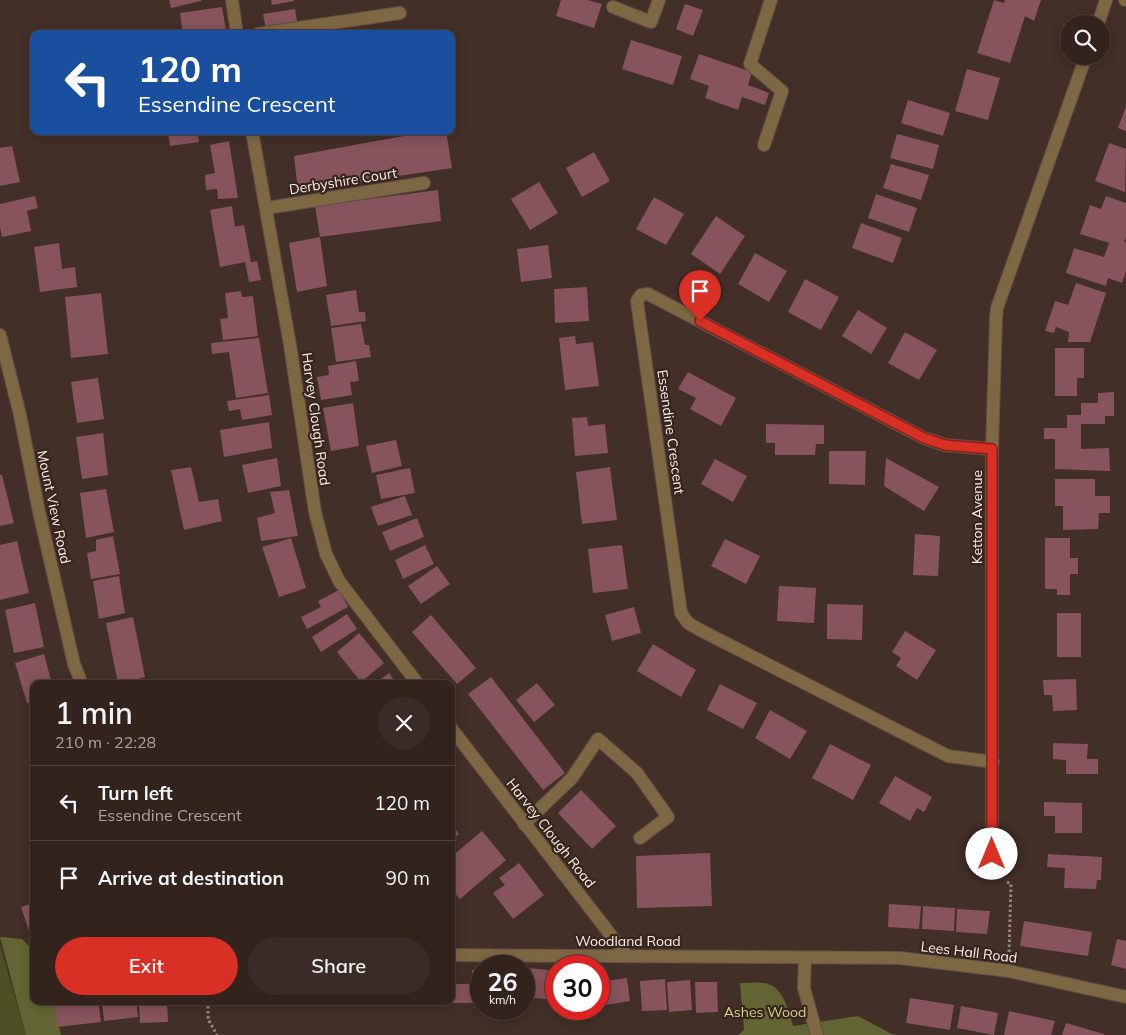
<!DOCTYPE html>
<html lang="en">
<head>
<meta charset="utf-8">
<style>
	:root { --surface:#32231d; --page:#3a2b26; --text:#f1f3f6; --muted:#a8a4a4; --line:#4d403b; --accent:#d93025 }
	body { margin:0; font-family:Mulish,sans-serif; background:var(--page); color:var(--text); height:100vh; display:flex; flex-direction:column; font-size:19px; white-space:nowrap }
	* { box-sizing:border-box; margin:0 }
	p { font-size:16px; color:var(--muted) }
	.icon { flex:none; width:28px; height:28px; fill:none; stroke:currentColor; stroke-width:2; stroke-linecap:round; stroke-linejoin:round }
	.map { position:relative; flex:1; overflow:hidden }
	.drawer { position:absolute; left:30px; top:680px; width:425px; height:325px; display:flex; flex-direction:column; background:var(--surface); border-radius:10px; box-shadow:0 2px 12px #0003,0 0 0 1px var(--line) }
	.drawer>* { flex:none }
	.top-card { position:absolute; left:30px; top:30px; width:425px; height:105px; border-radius:10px; box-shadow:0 2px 12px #0003,0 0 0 1px var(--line); background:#1a4fa0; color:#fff; overflow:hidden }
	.fabs { position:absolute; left:1060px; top:15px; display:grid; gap:10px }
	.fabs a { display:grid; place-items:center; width:50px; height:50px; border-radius:50%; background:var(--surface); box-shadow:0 2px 12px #0003,0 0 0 1px var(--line); font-size:25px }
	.speed { position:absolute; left:470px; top:955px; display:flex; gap:10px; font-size:25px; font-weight:700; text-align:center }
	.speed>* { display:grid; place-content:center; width:65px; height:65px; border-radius:50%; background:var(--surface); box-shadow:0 2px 12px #0003,0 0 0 1px var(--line); line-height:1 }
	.speed small { font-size:12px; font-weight:400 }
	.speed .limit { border:8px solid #d22; background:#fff; color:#111 }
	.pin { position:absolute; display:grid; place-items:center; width:42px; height:42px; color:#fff; margin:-51px -21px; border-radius:50% 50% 50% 0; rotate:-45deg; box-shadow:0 0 5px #0007 }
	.pin .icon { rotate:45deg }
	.me { position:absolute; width:55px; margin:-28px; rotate:0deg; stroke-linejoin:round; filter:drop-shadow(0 0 4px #0008) }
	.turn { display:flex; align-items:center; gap:18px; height:105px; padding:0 25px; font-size:22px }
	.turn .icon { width:65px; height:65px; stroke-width:2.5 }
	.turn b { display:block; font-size:35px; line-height:42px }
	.round { display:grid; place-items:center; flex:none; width:52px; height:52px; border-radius:26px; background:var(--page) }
	.head { display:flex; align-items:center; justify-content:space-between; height:85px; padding:0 25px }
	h1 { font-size:30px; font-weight:600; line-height:38px }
	.button { display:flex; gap:10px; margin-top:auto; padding:10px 25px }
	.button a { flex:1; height:58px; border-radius:30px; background:var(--accent); color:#fff; font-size:20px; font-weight:600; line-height:58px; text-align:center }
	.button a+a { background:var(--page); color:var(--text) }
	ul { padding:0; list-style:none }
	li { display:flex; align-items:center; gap:15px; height:75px; padding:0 25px; border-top:1px solid var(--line) }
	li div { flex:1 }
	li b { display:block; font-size:19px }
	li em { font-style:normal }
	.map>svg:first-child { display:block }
	.green { fill:#4d5024 }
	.forest { fill:#626533 }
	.building { fill:#87535c }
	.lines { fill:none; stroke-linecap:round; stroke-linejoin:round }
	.minor-casing { stroke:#604e46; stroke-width:14 }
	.path { stroke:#978680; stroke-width:3; stroke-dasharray:2.5 2.5; stroke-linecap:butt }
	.minor { stroke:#7e6743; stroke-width:12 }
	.route-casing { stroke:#8d1f18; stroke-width:12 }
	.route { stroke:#d93025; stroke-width:9 }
	.labels { text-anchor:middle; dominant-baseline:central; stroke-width:4.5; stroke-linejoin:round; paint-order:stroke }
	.street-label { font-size:14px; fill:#fbeee9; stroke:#37251e }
	.park-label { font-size:14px; fill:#d0d587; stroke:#37251e }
</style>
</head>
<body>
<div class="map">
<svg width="1126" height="1035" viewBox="0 0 1126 1035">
	<rect width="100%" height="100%" fill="#422f27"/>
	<polygon class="green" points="0,944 0,945 26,1035 0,1035"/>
	<g class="forest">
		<polygon points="0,937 22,939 34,951 34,1001 53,1001 61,1035 26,1035"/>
		<path d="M740,983C748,983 756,982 764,983C783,985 789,1011 793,1026L858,1016L892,1034L897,1035H738L744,1030Z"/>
	</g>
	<g class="building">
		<polygon points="169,0 201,0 201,1 171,8"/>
		<polygon points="271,0 294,0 294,1 272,5"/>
		<polygon points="561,0 587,0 602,4 594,28 556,16"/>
		<polygon points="994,0 1004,3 1005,0 1041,0 1034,21 1025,16 1010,63 977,53"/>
		<polygon points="685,4 703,10 693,36 676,29"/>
		<polygon points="222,7 226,30 204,34 183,34 180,13"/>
		<polygon points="295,9 299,34 266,29 263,14"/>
		<polygon points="631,40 682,56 673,85 622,69"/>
		<polygon points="699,54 752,72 748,85 769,93 765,105 742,97 738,110 705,98 709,86 690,79"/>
		<polygon points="967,69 1000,78 988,120 955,111"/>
		<polygon points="908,100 950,113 943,136 901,123"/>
		<polygon points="1126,106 1126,131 1118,128"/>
		<polygon points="177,131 197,131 199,142 170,146 168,133"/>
		<polygon points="431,131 446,131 452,168 298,191 294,156"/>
		<polygon points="897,134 939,145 933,169 890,158"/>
		<polygon points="229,141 238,198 218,199 217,189 206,190 205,175 215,173 210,145"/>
		<polygon points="1109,143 1126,149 1125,192 1095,181"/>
		<polygon points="12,146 20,182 0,186 0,148"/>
		<polygon points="594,152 610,181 582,197 566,168"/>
		<polygon points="891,164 929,175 921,200 883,188"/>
		<polygon points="539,182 558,213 530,230 511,199"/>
		<polygon points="438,190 441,221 320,237 315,206"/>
		<polygon points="876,194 917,208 909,232 868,218"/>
		<polygon points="35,196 38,208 27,211 31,231 2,237 0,227 0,204"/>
		<polygon points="1106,196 1126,203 1126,237 1124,242 1126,242 1126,271 1122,283 1108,278 1106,286 1066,273 1074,248 1104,257 1109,243 1080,234 1090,205 1101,209"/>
		<polygon points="654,197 684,214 666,245 636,229"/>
		<polygon points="232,206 235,227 244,225 251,262 257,261 261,280 249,282 245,262 220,267 210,210"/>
		<polygon points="716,216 745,236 720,274 691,254"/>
		<polygon points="861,223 902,238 893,263 852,248"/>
		<polygon points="320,237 327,286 297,292 289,243"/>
		<polygon points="59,243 62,269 75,267 77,287 40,292 34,247"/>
		<polygon points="548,245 552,278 521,282 517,249"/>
		<polygon points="755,253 787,271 769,302 738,284"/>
		<polygon points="805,279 839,297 821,330 788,312"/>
		<polygon points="1076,283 1106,293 1090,342 1068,342 1069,332 1056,327 1054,333 1045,331 1055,301 1068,305"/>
		<polygon points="587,287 589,321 555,323 554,289"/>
		<polygon points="356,290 359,312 365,312 366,321 331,326 326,295"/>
		<polygon points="241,291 242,297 253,296 258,336 223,340 220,319 228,318 225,293"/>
		<polygon points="101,293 108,354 71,358 65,297"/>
		<polygon points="858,310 887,328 871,354 842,336"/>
		<polygon points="361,324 365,345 369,345 371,357 336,362 331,328"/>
		<polygon points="905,332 937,350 919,380 888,363"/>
		<polygon points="575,336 576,344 593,342 599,386 565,390 559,338"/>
		<polygon points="259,338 268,393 236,398 229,352 212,354 211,343"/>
		<polygon points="1055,348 1084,348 1084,378 1077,378 1077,396 1055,396"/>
		<polygon points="356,361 359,381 350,382 352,395 321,400 317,377 329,375 328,366"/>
		<polygon points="688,372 736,398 721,426 690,409 696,398 678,389"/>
		<polygon points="98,378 104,419 77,423 71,382"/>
		<polygon points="1114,392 1114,416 1105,416 1105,424 1081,424 1081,449 1109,448 1110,471 1055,469 1055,439 1044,439 1044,428 1067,428 1067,415 1081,415 1081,403 1098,403 1098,393"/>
		<polygon points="269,395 272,415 242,420 240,409 229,411 227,401"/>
		<polygon points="353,403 359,446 331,451 323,408"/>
		<polygon points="587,417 588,426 605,424 608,453 575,456 572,418"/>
		<polygon points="269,422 272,448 224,457 220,430"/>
		<polygon points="766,424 824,425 824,444 816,444 815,455 775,455 775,443 766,443"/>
		<polygon points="103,433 108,475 82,479 76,437"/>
		<polygon points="396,440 402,466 372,473 366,446"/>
		<polygon points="829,451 866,451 865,485 829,484"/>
		<polygon points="277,458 281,486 248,493 242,465"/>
		<polygon points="886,458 939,487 924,511 884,486"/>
		<polygon points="715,459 747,476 733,502 701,484"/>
		<polygon points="191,467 199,502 218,499 222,521 184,530 171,470"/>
		<polygon points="610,467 617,520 582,524 576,472"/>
		<polygon points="410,468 415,493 381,499 376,475"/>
		<polygon points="0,475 2,475 14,523 0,526"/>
		<polygon points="1055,479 1095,479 1095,496 1110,496 1110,513 1099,513 1098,529 1063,530 1063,506 1055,506"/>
		<polygon points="106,489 114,532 86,538 80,493"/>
		<polygon points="289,490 298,536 261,541 257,518 275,513 270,492"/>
		<polygon points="405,496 412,515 378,526 371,507"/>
		<polygon points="417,518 424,537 390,551 382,532"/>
		<polygon points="915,534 940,536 938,576 913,575"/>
		<polygon points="113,536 120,574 91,579 87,553 96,551 96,540"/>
		<polygon points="291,538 306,588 279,597 262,547"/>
		<polygon points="1045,538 1070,538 1070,558 1078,558 1078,574 1070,574 1070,595 1057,595 1057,589 1045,589"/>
		<polygon points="725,539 760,556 746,584 711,566"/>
		<polygon points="17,541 29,593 0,600 0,545"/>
		<polygon points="425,545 434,564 403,579 395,560"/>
		<polygon points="622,545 628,589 593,593 588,549"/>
		<polygon points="437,566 450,584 421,604 408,586"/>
		<polygon points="119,576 125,613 99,619 93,581"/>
		<polygon points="779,586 816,588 814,623 777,621"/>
		<polygon points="339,590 348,607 307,629 301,617 321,607 318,601"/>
		<polygon points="35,603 44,647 14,653 5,610"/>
		<polygon points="827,604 863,605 862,640 827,639"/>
		<polygon points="634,607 641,633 612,641 605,615"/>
		<rect x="1057" y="613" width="24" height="44"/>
		<polygon points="347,614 357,629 321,652 312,637"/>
		<polygon points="431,615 476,668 457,684 412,632"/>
		<polygon points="133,617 145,677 118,684 106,623"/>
		<polygon points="905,631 936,650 917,680 896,666 901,658 892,652"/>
		<polygon points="359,633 384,663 361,682 337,652"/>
		<polygon points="653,644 696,670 681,697 637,671"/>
		<polygon points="44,654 52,684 34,684 34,701 27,703 15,663"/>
		<polygon points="389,673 397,684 374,684"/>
		<polygon points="491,677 565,773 543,790 468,694"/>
		<polygon points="1076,679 1077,710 1053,711 1052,695 1044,695 1043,680"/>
		<polygon points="537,683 555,705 534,722 516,700"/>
		<polygon points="720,684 757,703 743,729 707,710"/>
		<polygon points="770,710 807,731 790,759 755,738"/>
		<polygon points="1053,743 1088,744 1087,759 1098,759 1098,774 1066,774 1066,760 1053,759"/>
		<polygon points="830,744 871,765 853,800 812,778"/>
		<polygon points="895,776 932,797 924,812 917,808 910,821 879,803"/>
		<polygon points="581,790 616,826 592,849 558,813"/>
		<polygon points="1044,802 1082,803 1082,833 1055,833 1055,816 1044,816"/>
		<polygon points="451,823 459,834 451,840"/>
		<polygon points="482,831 506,860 460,899 451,889 451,857"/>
		<polygon points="710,853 712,906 637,908 636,856"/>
		<polygon points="1048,854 1102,857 1101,880 1097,880 1096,889 1064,888 1065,868 1047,867"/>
		<polygon points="519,863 544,895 513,919 493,893 505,885 499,878"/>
		<polygon points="34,903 34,936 31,937 21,907"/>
		<polygon points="889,904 921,906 919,929 888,927"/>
		<polygon points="923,906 955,908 954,931 922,929"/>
		<polygon points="957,909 990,911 987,934 956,932"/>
		<polygon points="1024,921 1092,932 1088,956 1020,946"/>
		<polygon points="1117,939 1126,941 1126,969 1111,965"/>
		<polygon points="528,968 556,971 553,1000 526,997"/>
		<polygon points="472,970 481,970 481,1003 451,1003 451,984 472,984"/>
		<polygon points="627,978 630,1001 599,1006 599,982"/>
		<polygon points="665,979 667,1010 642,1011 640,981"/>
		<polygon points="690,980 692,1010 669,1012 667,982"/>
		<polygon points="695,982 717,982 718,1012 696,1013"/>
		<polygon points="910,998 954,1005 950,1030 906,1023"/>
		<polygon points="54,1001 98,1001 101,1022 57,1027"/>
		<polygon points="102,1001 136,1001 138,1017 104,1021"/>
		<polygon points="139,1001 167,1001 168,1022 140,1023"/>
		<rect x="188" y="1001" width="15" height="2"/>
		<polygon points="312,1001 355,1001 355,1003 313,1005"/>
		<polygon points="961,1006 998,1013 994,1035 957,1028"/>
		<polygon points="1009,1011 1055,1021 1051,1035 1004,1035"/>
		<polygon points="1066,1023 1104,1034 1104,1035 1062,1035"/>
	</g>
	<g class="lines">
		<defs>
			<g id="minor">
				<polyline points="232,0 237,34"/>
				<polyline points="1125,0 1126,0"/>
				<polyline points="613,7 651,22 659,0"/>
				<polyline points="1098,24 1106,0"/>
				<polyline points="258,34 400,13"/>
				<polyline points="252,131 290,345 315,512 326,554 339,581 418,684"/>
				<polyline points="764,145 782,91 750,64 771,0"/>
				<polyline points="267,208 424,183"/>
				<polyline points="0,335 20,415 39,512 74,664 82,684"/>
				<polyline points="992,449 945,445 924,438 648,294 641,295 637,301 681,613 688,623 702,631 948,756 993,762"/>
				<polyline points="451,728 627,956"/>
				<polyline points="524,824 572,778 598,739 637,773 668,817 640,838"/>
				<polyline points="992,872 992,449 996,319 997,308 1086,56"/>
				<polyline points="451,955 900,958 1009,971 1126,997"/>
				<polyline points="805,958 804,988 817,1035"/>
			</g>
		</defs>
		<use href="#minor" class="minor-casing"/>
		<g class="path">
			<polyline points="1007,882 1011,884 1009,953"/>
			<polyline points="208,1001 208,1019 217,1035"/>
		</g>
		<use href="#minor" class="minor"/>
	</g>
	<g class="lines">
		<defs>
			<polyline id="route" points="700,321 924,438 945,445 992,449 992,854"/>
		</defs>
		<use href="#route" class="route-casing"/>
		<use href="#route" class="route"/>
	</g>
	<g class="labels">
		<g class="street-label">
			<text transform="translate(343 181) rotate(-9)">Derbyshire Court</text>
			<text transform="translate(316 419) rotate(82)">Harvey Clough Road</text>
			<text transform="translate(671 432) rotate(82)">Essendine Crescent</text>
			<text transform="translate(54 507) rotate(78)">Mount View Road</text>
			<text transform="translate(977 517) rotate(-90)">Ketton Avenue</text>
			<text transform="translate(551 833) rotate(52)">Harvey Clough Road</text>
			<text x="628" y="941">Woodland Road</text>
			<text transform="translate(969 952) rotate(7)">Lees Hall Road</text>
		</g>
		<g class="park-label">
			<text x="765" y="1012">Ashes Wood</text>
		</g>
	</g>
</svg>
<div class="fabs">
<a><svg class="icon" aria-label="search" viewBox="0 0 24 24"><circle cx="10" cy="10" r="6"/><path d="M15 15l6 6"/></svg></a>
</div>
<div class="speed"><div>26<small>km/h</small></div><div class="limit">30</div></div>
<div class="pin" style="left:700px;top:321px;background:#d93025"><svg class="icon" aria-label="arrive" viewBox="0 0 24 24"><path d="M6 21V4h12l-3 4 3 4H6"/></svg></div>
<svg class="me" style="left:992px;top:854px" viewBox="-20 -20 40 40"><circle r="19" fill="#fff"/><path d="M0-13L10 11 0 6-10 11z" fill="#d93025"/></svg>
<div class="top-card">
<div class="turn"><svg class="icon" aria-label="left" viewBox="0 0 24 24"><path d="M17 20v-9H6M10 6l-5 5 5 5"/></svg><div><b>120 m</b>Essendine Crescent</div></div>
</div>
<section class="drawer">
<div class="head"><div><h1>1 min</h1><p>210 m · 22:28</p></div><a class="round"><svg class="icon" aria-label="close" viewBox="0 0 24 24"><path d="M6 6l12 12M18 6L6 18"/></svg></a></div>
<ul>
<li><svg class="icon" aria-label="left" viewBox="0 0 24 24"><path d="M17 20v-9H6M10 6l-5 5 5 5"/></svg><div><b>Turn left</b><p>Essendine Crescent</p></div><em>120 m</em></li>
<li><svg class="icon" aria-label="arrive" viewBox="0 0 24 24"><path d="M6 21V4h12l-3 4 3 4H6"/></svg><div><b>Arrive at destination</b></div><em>90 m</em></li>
</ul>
<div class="button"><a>Exit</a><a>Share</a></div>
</section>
</div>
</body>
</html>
